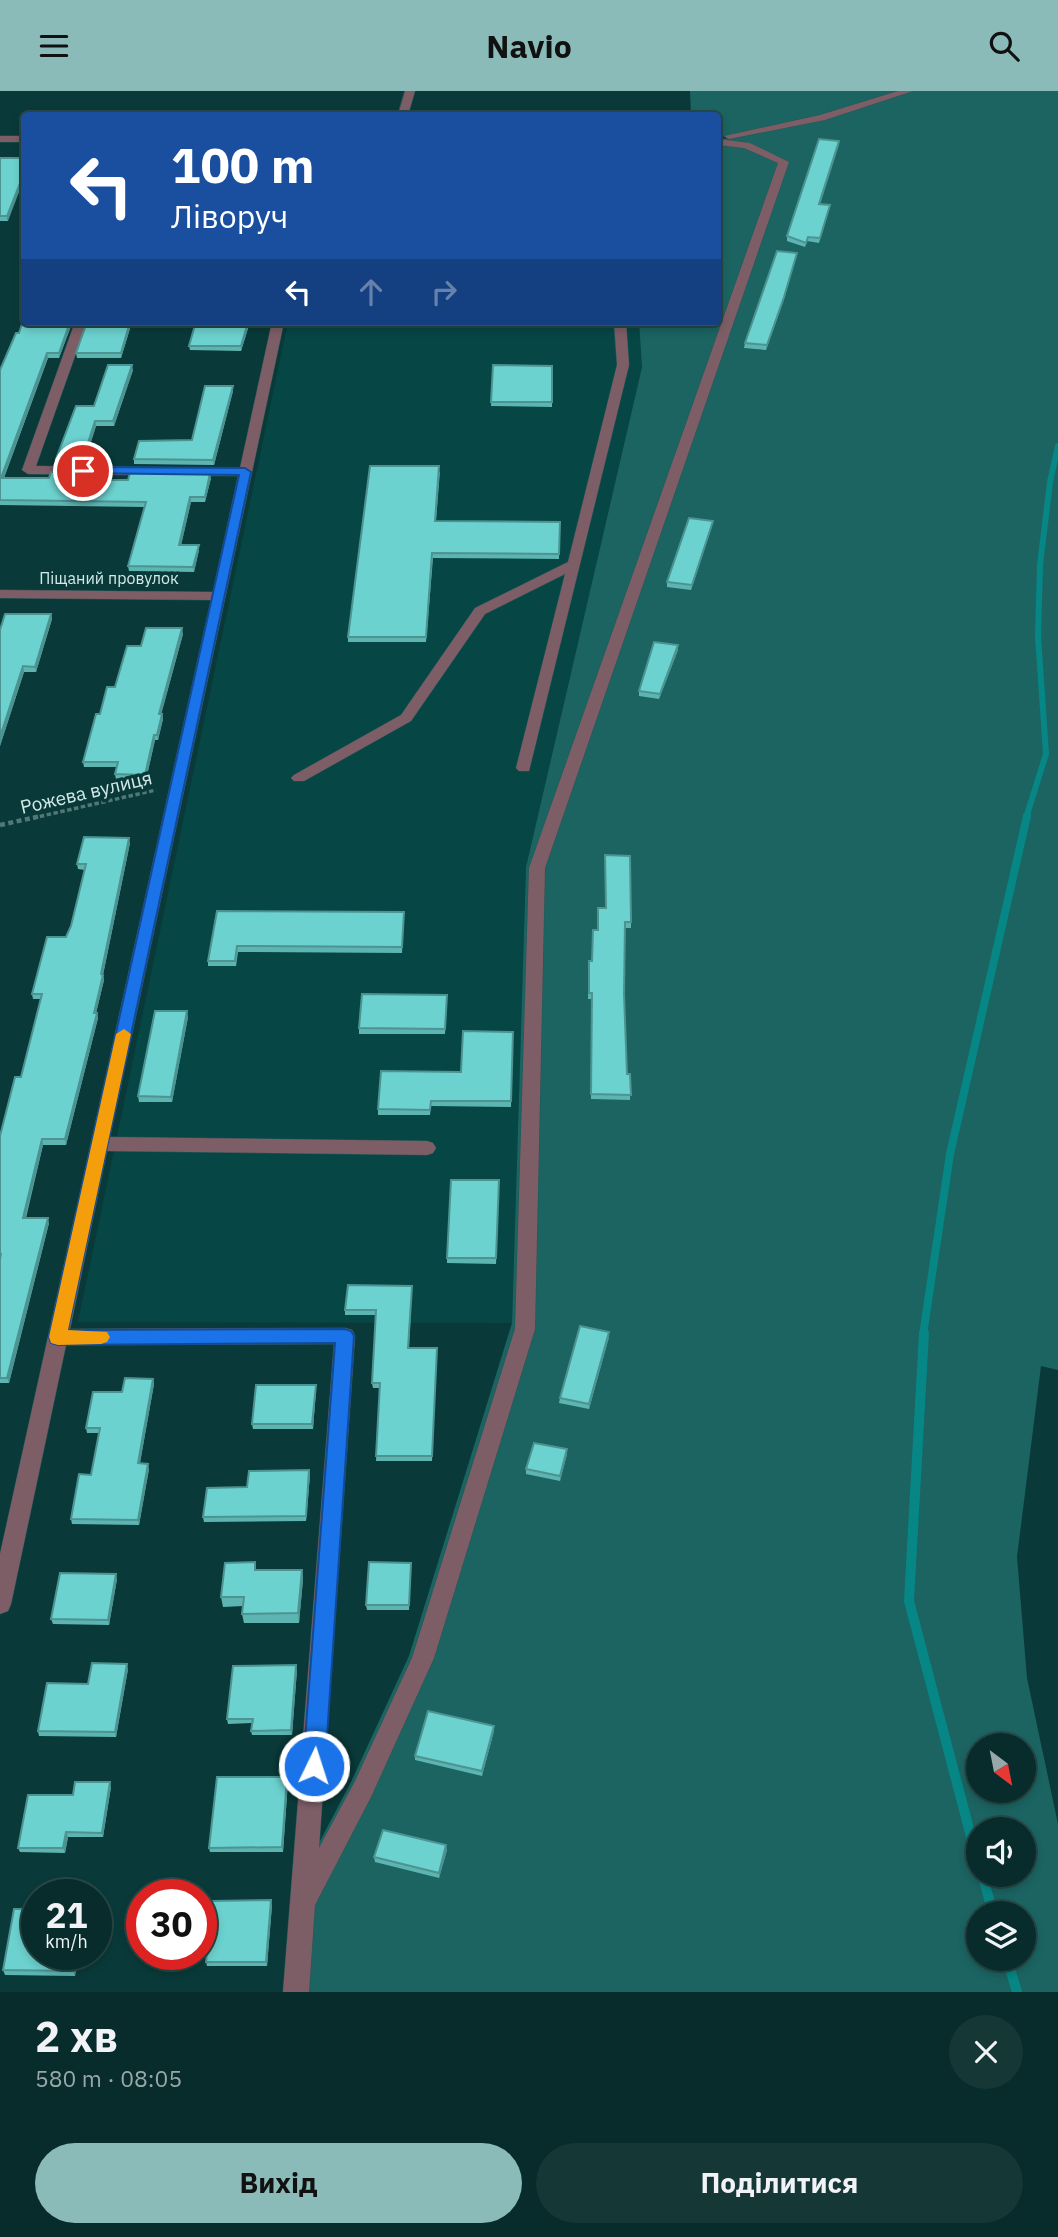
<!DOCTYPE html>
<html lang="uk">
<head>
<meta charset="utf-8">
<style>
	:root { --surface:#072c2b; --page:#153837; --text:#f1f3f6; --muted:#98a7a9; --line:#284847; --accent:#8bbbb9 }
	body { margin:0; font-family:"IBM Plex Sans",sans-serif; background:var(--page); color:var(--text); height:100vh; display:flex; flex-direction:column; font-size:26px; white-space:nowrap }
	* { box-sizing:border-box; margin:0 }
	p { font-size:23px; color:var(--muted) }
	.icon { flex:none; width:38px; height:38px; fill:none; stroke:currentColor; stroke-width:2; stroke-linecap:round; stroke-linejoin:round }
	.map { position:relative; height:1901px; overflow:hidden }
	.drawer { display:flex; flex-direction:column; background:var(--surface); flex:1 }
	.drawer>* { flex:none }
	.banner { position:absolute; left:21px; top:21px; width:700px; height:214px; border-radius:7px; box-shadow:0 4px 10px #0003,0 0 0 2px var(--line); background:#1a4fa0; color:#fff; overflow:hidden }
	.needle { width:46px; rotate:148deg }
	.controls { position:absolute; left:966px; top:1642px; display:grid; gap:14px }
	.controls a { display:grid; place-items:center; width:70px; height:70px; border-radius:50%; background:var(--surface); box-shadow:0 4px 10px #0003,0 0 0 2px var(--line); font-size:35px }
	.speed { position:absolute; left:21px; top:1788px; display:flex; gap:14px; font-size:35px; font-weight:700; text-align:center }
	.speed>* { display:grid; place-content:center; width:91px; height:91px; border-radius:50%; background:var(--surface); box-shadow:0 4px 10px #0003,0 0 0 2px var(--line); line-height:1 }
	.speed small { font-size:18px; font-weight:400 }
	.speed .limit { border:10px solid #d22; background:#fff; color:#111 }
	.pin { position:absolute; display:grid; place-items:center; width:60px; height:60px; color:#fff; margin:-30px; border:4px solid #fff; border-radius:50%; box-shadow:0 2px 7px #0007 }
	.me { position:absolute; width:77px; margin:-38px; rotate:4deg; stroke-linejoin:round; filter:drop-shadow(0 0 5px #0008) }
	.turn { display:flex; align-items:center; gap:24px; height:147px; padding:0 35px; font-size:32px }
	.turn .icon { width:91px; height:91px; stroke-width:2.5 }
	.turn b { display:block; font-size:49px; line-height:60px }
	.lanes { display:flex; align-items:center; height:66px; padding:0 35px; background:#0003; justify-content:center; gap:35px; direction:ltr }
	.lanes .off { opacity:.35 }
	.round { display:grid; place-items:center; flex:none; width:74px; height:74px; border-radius:37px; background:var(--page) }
	.summary { display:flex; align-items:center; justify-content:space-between; height:119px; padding:0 35px }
	h1 { font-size:42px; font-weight:700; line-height:52px }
	.button { display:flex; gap:14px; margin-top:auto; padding:14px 35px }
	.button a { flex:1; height:80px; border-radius:42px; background:var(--accent); color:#111; font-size:28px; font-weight:700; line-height:80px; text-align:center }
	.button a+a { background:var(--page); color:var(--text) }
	header { display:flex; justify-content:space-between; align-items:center; height:91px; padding:0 35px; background:var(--accent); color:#111; font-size:32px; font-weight:700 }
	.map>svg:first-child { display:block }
	.built { fill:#064746 }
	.green { fill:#1b6462; fill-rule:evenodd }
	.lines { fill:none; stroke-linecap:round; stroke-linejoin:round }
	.stream-far2 { stroke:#068785; stroke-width:6 }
	.stream-far1 { stroke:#068785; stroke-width:8 }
	.stream { stroke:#068785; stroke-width:10 }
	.minor-casing { stroke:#295655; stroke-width:1 }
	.path-far1 { stroke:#507877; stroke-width:3.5; stroke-dasharray:4.5 2.5; stroke-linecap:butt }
	.path { stroke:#507877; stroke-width:4.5; stroke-dasharray:5 3.5; stroke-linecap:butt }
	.minor { fill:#7e5e66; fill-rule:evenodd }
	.wall { fill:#5db5b2 }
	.shaded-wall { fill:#4c9391 }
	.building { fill:#6cd2cf; stroke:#4c9391; stroke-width:2 }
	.route { fill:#1a73e8; stroke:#114b97; stroke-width:2 }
	.slow { fill:#f59e0b }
	.labels { text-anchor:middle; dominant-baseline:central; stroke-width:7; stroke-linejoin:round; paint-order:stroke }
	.far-street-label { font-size:16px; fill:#d3eae9; stroke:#093a39 }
	.street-label { font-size:19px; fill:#d3eae9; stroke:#093a39 }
</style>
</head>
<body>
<header><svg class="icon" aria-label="menu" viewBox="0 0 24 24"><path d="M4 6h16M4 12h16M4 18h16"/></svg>Navio<svg class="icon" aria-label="search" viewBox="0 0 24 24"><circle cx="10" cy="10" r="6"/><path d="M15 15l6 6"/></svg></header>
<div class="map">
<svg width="1058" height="1901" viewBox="0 0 1058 1901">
	<rect width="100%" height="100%" fill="#093a39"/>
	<polygon class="built" points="288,231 639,231 642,276 526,776 512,1232 78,1231"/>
	<path class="green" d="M690,0H1058V1279L1041,1275L1017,1466L1027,1587L1058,1733V1901H304L319,1752L351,1691L409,1565L512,1232L526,776L642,276L639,231H718V49L741,44L718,46V24H691ZM978,1654H1024V1699H978ZM978,1738H1024V1783H978ZM978,1822H1024V1867H978Z"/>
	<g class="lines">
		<polyline class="stream-far2" points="1026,727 1046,663 1038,545 1040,474 1050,391 1058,355"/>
		<polyline class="stream-far1" points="923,1244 950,1063 1027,725"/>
		<g class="stream">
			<polyline points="924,1242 909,1510 978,1772"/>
			<polyline points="982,1783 993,1822"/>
			<polyline points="1007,1867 1017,1901"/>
		</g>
		<defs>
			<g id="minor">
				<polygon points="405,0 415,0 408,24 398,24"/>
				<polygon points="898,0 913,0 825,29 729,48 724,45 820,24"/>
				<rect x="0" y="45" width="24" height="6"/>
				<polygon points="718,48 750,52 789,71 545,777 535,1238 434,1567 371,1706 315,1814 309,1901 283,1901 334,1253 66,1254 11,1513 8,1520 0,1523 0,1463 211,509 0,507 0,499 213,501 238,385 28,383 22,379 75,231 87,231 36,375 240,377 272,231 284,231 110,1046 427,1050 433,1052 436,1057 433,1062 427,1064 107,1060 70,1238 345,1237 352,1239 355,1245 319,1757 355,1690 412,1567 515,1238 529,777 778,72 744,57 718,54"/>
				<polygon points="614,231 626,231 629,274 529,680 519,680 516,677 565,483 485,523 411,630 304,690 294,690 291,687 294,684 401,624 475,517 568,471 617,274"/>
			</g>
		</defs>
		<use href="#minor" class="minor-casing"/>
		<polyline class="path-far1" points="33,727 156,699"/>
		<polyline class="path" points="0,734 41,725"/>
		<use href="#minor" class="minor"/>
	</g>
	<g class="wall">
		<polygon points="839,50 820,113 830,114 819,152 807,150 805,156 787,150 787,145"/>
		<polygon points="0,67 8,130 0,130"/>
		<polygon points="797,162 783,211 766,259 744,257 745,252"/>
		<polygon points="70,231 71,235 59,267 48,267 4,387 79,386 78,389 128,389 211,387 205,411 191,411 181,454 199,459 194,481 129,480 128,475 145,416 0,414 0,279 19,242"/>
		<polygon points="87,231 132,231 121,267 77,267 76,262"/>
		<polygon points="250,231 241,260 190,259 189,255 214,234"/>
		<polygon points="493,274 552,275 552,316 491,315"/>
		<polygon points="133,279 114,335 96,335 84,373 57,373 56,368 94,315"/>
		<polygon points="233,295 233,300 214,374 134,373 134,368 192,349"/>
		<polygon points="440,380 436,430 560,431 559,468 433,467 426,551 348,551 348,546"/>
		<polygon points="713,430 712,435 691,499 667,496 667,491"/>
		<polygon points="51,523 52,528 36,581 24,581 0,655 0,539"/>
		<polygon points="183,543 161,623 162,623 163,628 158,649 155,649 146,689 116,689 115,683 117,676 84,676 83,671 100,623 141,555"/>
		<polygon points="678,554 678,559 659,608 639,605 639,600"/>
		<polygon points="130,752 103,884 104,889 96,922 97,922 98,927 66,1054 43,1054 26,1127 49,1132 9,1292 0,1292 0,1045 21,986 41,908 33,908 32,903 66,846 71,835 85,779 78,778 77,773"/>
		<polygon points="598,817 631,831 631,837 625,837 624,903 627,983 630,983 630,1009 591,1008 592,908 588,908 589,876 592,870 598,839"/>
		<polygon points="217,820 404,821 402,862 238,861 236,875 208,875 208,870"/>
		<polygon points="447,909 445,943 359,943 359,937"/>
		<polygon points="188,926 172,1011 139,1011 138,1005"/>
		<polygon points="513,941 511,1016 431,1015 430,1024 378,1024 378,1018 461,981"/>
		<polygon points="499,1089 496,1173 447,1172 447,1167"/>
		<polygon points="412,1195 409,1257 437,1257 432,1370 376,1370 380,1297 373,1297 372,1292 376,1224 345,1224 345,1219"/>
		<polygon points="609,1246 589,1318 559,1312 560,1307"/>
		<polygon points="153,1288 154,1293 140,1372 149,1378 139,1434 72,1433 71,1428 91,1384 99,1342 87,1342 86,1337"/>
		<polygon points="316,1299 313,1338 253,1338 252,1333"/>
		<polygon points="567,1363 560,1390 526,1383 526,1378"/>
		<polygon points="309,1379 310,1384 306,1430 204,1431 203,1426 247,1396"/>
		<polygon points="255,1471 256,1479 302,1479 303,1488 299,1532 244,1532 242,1523 243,1515 223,1516 221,1506"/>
		<polygon points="411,1477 409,1519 367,1519 366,1514"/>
		<polygon points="117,1488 109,1534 53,1533 51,1528"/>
		<polygon points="128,1578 116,1646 39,1645 38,1640 88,1593"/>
		<polygon points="297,1579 292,1644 252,1644 251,1640 252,1632 228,1633 227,1628"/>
		<polygon points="494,1640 482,1685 415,1669 415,1665"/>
		<polygon points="287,1686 288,1690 283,1761 210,1761 209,1757"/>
		<polygon points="111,1696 103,1746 68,1746 65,1762 20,1761 18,1757 73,1704"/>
		<polygon points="447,1759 439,1787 375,1771 374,1766"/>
		<polygon points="272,1814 267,1875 207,1875 206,1871"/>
		<polygon points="78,1864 75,1885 5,1884 3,1879"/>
	</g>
	<g class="shaded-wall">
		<polygon points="839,50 839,54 819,117 819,113"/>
		<polygon points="24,82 24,88 8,130 7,125"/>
		<polygon points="797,162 783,211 766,259 767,254"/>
		<polygon points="70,231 71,235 59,267 59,262"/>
		<polygon points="130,231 132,231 121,267 121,262"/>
		<polygon points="248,231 250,231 241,260 241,255"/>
		<polygon points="47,262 48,267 2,392 1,387"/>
		<polygon points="132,274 133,279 114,335 113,330"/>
		<polygon points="233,295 233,300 214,374 213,369"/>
		<polygon points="95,330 96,335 84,373 83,368"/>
		<polygon points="210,382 211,387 205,411 205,406"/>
		<polygon points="190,406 191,411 180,459 179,454"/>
		<polygon points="713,430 712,435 691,499 692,494"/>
		<polygon points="199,454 199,459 194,481 193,476"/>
		<polygon points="51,523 52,528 36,581 35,576"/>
		<polygon points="182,537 183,543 160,628 159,623"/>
		<polygon points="678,554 678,559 659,608 660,603"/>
		<polygon points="23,575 24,581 0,655 0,646"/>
		<polygon points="162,623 163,628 158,649 157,644"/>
		<polygon points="154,644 155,649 146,689 145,684"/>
		<polygon points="129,747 130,752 103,884 104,889 95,927 94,922 101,883"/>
		<polygon points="187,920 188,926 172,1011 171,1006"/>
		<polygon points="97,922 98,927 66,1054 65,1048"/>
		<polygon points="42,1048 43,1054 24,1132 23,1127"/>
		<polygon points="48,1127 49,1132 9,1292 7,1287"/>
		<polygon points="609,1241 609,1246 589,1318 589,1313"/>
		<polygon points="153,1288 154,1293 139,1377 138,1372"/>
		<polygon points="316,1294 316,1299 313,1338 312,1333"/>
		<polygon points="567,1358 567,1363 560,1390 560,1385"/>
		<polygon points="148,1373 149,1378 139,1434 138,1429"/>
		<polygon points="309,1379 310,1384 306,1430 306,1425"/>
		<polygon points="302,1479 303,1488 299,1532 298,1522"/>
		<polygon points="116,1483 117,1488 109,1534 108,1529"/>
		<polygon points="127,1573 128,1578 116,1646 115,1641"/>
		<polygon points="296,1574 297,1579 292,1644 291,1639"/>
		<polygon points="494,1635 494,1640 482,1685 482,1680"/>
		<polygon points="287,1686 288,1690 283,1761 282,1756"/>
		<polygon points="110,1691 111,1696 103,1746 102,1742"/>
		<polygon points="66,1741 68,1746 65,1762 63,1757"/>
		<polygon points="446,1754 447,1759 439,1787 439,1782"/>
		<polygon points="271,1809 272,1814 267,1875 266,1871"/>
		<polygon points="76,1864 78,1864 75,1885 73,1880"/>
	</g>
	<g class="building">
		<polygon points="819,48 839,50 819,113 830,114 820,147 808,146 806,152 787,145"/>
		<polygon points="0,67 24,67 24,82 7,125 0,125"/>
		<polygon points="777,160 797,162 784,206 767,254 745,252"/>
		<polygon points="24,227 24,231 70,231 59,262 47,262 1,387 49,387 51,381 78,381 76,389 128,389 130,382 210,382 205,406 190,406 179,454 199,454 193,476 128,475 146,411 0,409 0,279 16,242 19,242"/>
		<polygon points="87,231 130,231 121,262 76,262"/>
		<polygon points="214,231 248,231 241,255 189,255 195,234 214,234"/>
		<polygon points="108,274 132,274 113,330 95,330 83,368 56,368 76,315 94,315"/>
		<polygon points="493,274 552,275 552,311 491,311"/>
		<polygon points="205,295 233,295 213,369 134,368 139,350 192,349"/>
		<polygon points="370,375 439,375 435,430 560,431 559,463 432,462 426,546 348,546"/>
		<polygon points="689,427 713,430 692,494 667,491"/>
		<polygon points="5,523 51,523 35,576 23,575 0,646 0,539"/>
		<polygon points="146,537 182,537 159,623 162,623 157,644 154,644 145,684 115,683 118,671 83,671 96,623 100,623 107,596 115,596 127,555 141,555"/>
		<polygon points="654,551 678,554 660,603 639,600"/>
		<polygon points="84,746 129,747 101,883 103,884 94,922 97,922 65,1048 42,1048 23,1127 48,1127 7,1287 0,1287 0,1168 1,1163 0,1162 0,1045 15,986 21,986 42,903 32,903 47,846 66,846 71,835 86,773 77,773"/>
		<polygon points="605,764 630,765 631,831 625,831 624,903 627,983 630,983 631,1004 591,1003 592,902 589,902 589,870 592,870 593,839 598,839 598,817 606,817"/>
		<polygon points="217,820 404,821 402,856 237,855 235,870 208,870"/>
		<polygon points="362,903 447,904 445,938 359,937"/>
		<polygon points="155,920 187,920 171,1006 138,1005"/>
		<polygon points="463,940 513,941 511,1010 431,1010 430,1019 378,1018 381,980 461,981"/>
		<polygon points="451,1089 499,1089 496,1167 447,1167"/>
		<polygon points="348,1194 412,1195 408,1257 437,1257 432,1365 376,1365 380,1292 372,1292 376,1219 345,1219"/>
		<polygon points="580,1235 609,1241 589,1313 560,1307"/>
		<polygon points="125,1287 153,1288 138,1372 148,1373 138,1429 71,1428 79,1383 91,1384 100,1337 86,1337 93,1301 122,1301"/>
		<polygon points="256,1294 316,1294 312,1333 252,1333"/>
		<polygon points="534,1352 567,1358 560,1385 526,1378"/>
		<polygon points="309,1379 306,1425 203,1426 207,1397 247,1396 249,1380"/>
		<polygon points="255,1471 255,1479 302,1479 298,1522 242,1523 244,1506 221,1506 225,1472"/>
		<polygon points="369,1471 411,1472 409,1514 366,1514"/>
		<polygon points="60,1482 116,1483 108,1529 51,1528"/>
		<polygon points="92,1572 127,1573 115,1641 38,1640 47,1592 88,1593"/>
		<polygon points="296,1574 291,1639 251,1640 253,1628 227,1628 233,1575"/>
		<polygon points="428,1620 494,1635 482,1680 415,1665"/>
		<polygon points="217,1686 287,1686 282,1756 209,1757"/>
		<polygon points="75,1691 110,1691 102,1742 66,1741 63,1757 18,1757 28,1704 73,1704"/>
		<polygon points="383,1739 446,1754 439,1782 374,1766"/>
		<polygon points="271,1809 266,1871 206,1871 212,1810"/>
		<polygon points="14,1818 37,1818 37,1864 76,1864 73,1880 3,1879"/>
	</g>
	<polygon class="route" points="83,376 245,377 251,381 68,1239 345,1238 351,1240 354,1245 325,1675 322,1682 314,1685 306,1682 303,1675 335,1252 58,1254 51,1252 49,1246 239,384 79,382 79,377"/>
	<polygon class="slow" points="124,938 131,943 68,1239 107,1241 110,1246 107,1251 101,1253 58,1254 51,1252 49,1246 116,943"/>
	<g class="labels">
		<g class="far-street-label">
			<text x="109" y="487">Піщаний провулок</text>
		</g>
		<g class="street-label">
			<text transform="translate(86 701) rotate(-13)">Рожева вулиця</text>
		</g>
	</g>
</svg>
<div class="controls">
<a><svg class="needle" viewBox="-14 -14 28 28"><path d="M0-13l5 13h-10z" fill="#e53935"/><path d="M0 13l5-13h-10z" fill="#98a7a9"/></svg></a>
<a><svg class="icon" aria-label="sound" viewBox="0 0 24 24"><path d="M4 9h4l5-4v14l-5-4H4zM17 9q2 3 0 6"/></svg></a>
<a><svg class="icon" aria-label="layers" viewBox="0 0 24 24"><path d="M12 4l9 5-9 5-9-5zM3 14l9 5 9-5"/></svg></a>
</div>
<div class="speed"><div>21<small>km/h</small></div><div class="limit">30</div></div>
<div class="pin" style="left:83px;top:380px;background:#d93025"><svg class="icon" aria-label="arrive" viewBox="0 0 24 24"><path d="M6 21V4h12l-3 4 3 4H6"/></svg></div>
<svg class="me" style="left:314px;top:1675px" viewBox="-20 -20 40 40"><circle r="17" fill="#1a73e8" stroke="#fff" stroke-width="3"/><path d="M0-11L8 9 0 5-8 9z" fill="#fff"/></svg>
<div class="banner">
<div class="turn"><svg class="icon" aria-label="left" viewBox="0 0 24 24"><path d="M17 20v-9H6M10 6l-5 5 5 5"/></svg><div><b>100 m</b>Ліворуч</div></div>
<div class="lanes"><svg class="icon" aria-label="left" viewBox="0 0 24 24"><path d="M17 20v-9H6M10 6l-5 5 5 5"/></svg><svg class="icon off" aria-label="ahead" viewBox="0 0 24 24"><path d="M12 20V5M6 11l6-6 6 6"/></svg><svg class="icon off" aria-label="right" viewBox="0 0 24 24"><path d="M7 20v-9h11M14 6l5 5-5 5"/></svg></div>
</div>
</div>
<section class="drawer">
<div class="summary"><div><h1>2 хв</h1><p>580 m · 08:05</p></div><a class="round"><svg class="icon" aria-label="close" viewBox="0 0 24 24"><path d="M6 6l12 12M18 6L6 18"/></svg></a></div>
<div class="button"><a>Вихід</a><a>Поділитися</a></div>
</section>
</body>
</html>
